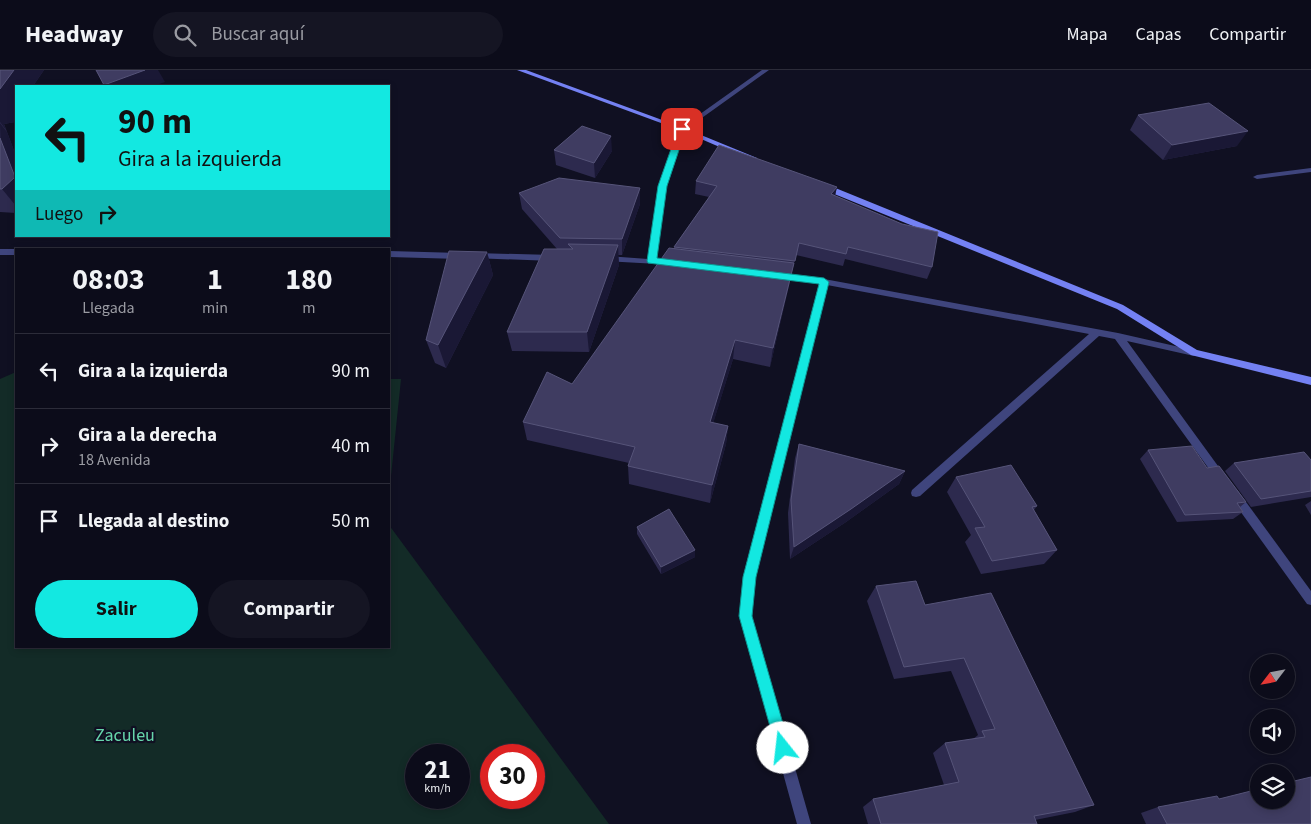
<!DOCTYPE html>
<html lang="es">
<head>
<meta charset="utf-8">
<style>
	:root { --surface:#0c0c1a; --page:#151523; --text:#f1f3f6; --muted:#9a9ba2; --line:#2c2c39; --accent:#13e8e1 }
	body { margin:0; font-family:"Source Sans 3",sans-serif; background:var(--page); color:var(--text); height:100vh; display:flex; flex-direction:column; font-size:19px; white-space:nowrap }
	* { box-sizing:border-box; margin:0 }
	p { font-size:16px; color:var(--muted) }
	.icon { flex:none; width:28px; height:28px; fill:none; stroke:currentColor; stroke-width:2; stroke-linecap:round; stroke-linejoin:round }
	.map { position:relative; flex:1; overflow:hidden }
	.drawer { position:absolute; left:15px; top:178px; width:375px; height:400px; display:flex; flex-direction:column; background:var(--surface); border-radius:0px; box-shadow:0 2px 8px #0003,0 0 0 1px var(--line) }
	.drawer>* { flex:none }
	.banner { position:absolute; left:15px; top:15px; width:375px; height:152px; border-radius:0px; box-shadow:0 2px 8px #0003,0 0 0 1px var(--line); background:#13e8e1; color:#111; overflow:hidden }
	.needle { width:32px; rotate:238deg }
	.controls { position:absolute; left:1250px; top:584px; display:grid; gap:10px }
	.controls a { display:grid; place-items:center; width:45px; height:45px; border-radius:50%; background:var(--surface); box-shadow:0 2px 8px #0003,0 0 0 1px var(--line); font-size:25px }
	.speed { position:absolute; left:405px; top:674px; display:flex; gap:10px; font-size:25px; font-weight:700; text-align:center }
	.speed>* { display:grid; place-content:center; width:65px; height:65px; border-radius:50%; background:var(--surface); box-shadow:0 2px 8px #0003,0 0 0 1px var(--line); line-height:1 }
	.speed small { font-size:12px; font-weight:400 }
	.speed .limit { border:8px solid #d22; background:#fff; color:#111 }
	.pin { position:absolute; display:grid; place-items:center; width:42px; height:42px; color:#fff; margin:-21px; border-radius:10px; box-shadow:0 2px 8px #0006 }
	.me { position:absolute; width:55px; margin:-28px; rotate:344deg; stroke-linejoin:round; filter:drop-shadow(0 0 4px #0008) }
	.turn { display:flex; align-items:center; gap:18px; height:105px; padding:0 20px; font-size:22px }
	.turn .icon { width:65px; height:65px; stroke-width:2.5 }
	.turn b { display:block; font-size:35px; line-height:42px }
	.then { display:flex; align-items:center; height:48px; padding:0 20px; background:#0003; gap:10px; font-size:19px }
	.eta { display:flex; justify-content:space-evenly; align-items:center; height:85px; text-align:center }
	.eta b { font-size:30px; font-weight:700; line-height:35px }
	.cta { display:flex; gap:10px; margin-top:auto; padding:10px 20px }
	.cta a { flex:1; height:58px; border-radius:30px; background:var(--accent); color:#111; font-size:20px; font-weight:700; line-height:58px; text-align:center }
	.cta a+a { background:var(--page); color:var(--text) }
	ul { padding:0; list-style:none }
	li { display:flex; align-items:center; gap:15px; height:75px; padding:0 20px; border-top:1px solid var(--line) }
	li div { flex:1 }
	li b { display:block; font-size:19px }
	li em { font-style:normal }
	header { display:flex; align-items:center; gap:30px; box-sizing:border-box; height:70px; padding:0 25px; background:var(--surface); border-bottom:1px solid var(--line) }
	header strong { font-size:24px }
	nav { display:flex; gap:28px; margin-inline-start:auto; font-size:18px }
	.search { width:350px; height:45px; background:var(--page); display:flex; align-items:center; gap:12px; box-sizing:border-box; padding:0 18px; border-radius:28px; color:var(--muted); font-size:19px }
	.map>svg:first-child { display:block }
	.green { fill:#132b27; fill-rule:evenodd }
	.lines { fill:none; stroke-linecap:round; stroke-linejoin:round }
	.street { fill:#3f457d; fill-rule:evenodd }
	.secondary { fill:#7481f3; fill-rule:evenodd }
	.wall { fill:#2d2a4e }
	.shaded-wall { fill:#1a1835 }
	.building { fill:#3f3c61; stroke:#565479 }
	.route { fill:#13e8e1; stroke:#0c9792 }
	.labels { text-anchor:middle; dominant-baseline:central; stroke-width:4.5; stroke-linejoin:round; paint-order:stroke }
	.near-park-label { font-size:18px; fill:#66d5ab; stroke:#101022 }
</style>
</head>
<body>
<header>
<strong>Headway</strong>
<div class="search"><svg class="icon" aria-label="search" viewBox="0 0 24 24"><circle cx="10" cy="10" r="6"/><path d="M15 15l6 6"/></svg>Buscar aquí</div>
<nav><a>Mapa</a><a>Capas</a><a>Compartir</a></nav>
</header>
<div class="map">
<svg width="1311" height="754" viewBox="0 0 1311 754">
	<rect width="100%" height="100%" fill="#101022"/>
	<g class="green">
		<path d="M16,302V576H389V455L609,754H0V309ZM416,685H459V728H416ZM491,685H534V728H491Z"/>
		<polygon points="389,309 401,309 391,406 389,412"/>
	</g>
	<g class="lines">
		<g class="street">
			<polygon points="762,0 769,0 685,60 666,116 656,189 676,191 676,195 604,191 604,187 607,186 648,189 658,116 679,59"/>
			<polygon points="1311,98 1311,102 1257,109 1253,107 1257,105"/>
			<rect x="0" y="179" width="16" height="6"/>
			<polygon points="389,181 460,183 464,186 460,189 389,187"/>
			<polygon points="475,183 553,185 557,188 553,191 472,188 472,184"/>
			<polygon points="779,203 824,209 1118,263 1197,281 1199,283 1197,285 1194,286 1127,271 1226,407 1225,410 1221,411 1217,410 1115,269 1099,266 920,426 916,427 912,426 911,423 912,420 1089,264 827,215 755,507 752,547 811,754 797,754 740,547 743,507 819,214 776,208 775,206"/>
			<polygon points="1234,420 1238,421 1311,521 1311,535 1307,534 1230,427 1229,424 1230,421"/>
		</g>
		<g class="secondary">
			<polygon points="517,0 526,0 684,58 757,88 750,90 680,60"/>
			<polygon points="822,115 828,115 1123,235 1197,280 1311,307 1311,315 1191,285 1117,239 822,119"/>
		</g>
	</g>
	<g class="wall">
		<polygon points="0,0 44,0 33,16 16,16 16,41 15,44 15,52 4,54 16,86 16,143 0,142"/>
		<polygon points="1138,45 1237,76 1163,90 1130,60"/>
		<polygon points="554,80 612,81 595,108 556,95"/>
		<polygon points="696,111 837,117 835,126 932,197 927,209 845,189 843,196 796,185 770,297 733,289 713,353 728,356 726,374 710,433 629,414 628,396 629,393 527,370 523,352 572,314 674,179 674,177 709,127 695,124"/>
		<polygon points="640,118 640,134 622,185 618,185 619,195 589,282 512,281 507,262 557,179 522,139 519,123"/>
		<polygon points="487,182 493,205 446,298 435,293 426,270"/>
		<polygon points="799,374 905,401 899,414 846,452 790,489 788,443 795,388"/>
		<polygon points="1148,380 1207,398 1246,432 1240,437 1243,442 1233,449 1177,452 1140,389"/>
		<polygon points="1311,390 1311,427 1251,437 1225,401 1234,393"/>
		<polygon points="956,407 1037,436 1034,440 1057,480 1044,494 981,504 965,472 971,465 947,422"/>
		<polygon points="1311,431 1311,445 1305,435"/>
		<polygon points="637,457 695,480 695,487 661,504 637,464"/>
		<polygon points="876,516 925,535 1094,735 1075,742 1035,750 1037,754 868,754 863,737 873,729 944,715 933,683 945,673 973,669 978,665 951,601 894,609 867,531"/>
		<polygon points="1219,729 1311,754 1146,754 1141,743 1158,737"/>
	</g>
	<g class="shaded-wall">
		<polygon points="14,0 44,0 33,16 16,16 16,41 15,44 15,52 4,54 6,60 0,52 0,19"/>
		<polygon points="145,0 158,0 165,12 153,16 105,16 104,15"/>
		<polygon points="0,53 7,62 16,86 16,136 2,119"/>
		<polygon points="1248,61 1237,76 1163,90 1172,75"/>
		<polygon points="611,66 612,81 595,108 594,93"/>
		<polygon points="837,117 834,129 831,124"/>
		<polygon points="640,118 640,134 622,185 622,169"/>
		<polygon points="618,175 619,195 589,282 587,262"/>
		<polygon points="487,182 493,205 446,298 438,275"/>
		<polygon points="794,193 790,212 770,297 773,278"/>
		<polygon points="735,270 733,289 708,370 710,352"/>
		<polygon points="728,356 726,374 710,433 712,415"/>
		<polygon points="905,401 899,414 846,452 790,489 794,477"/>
		<polygon points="389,402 391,406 389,411"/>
		<polygon points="695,480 695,487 661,504 661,497"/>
	</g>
	<g class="building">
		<polygon points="0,0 14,0 0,19"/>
		<polygon points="96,0 145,0 104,15"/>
		<polygon points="1209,33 1248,61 1172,75 1138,45"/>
		<polygon points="582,56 611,66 594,93 554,80"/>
		<polygon points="0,68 15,107 2,119 0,119"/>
		<polygon points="719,75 837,117 831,124 902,154 938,162 932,197 848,177 846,184 799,173 795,191 674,177 717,116 696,111"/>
		<polygon points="559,108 640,118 622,169 560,168 519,123"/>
		<polygon points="568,174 618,175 587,262 507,262 544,179 573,179"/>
		<polygon points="669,178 794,193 773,278 735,270 710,352 728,356 712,415 628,396 635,377 523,352 547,302 572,314"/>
		<polygon points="449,181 487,182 438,275 426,270"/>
		<polygon points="799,374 905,401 851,439 794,477 791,430"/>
		<polygon points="1192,376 1207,398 1219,396 1246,432 1237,433 1243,442 1185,445 1148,380"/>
		<polygon points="1304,382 1311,390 1311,421 1261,429 1234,393"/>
		<polygon points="1011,395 1037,436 1032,437 1057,480 992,491 975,458 985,457 956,407"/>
		<polygon points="669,439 695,480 661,497 637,457"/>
		<polygon points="916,511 925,535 991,523 1094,735 1034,746 1037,754 881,754 873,729 959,712 945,673 985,667 982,661 995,659 964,588 904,597 876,516"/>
		<polygon points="1311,707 1311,754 1167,754 1158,737 1217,726 1219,729 1259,719 1259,730 1286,730 1286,713"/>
	</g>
	<polygon class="route" points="682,56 686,59 667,116 657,188 824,208 829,212 756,507 752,546 790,678 788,684 783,686 778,684 776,678 739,546 743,507 819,214 648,193 647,191 658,116 678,59"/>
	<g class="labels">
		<g class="near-park-label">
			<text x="125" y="665">Zaculeu</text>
		</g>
	</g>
</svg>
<div class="controls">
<a><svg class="needle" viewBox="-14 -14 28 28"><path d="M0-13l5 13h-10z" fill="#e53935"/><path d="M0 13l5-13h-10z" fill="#9a9ba2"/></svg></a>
<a><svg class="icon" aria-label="sound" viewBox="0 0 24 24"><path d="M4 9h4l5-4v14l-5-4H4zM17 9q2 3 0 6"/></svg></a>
<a><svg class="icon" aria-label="layers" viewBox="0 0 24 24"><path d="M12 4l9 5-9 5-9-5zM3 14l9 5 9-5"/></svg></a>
</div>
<div class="speed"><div>21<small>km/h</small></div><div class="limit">30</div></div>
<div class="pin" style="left:682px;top:59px;background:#d93025"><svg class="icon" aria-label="arrive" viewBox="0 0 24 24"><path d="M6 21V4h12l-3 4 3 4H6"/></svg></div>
<svg class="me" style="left:783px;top:678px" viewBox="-20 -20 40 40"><circle r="19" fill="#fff"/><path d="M0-13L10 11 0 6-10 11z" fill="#13e8e1"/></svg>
<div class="banner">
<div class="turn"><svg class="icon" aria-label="left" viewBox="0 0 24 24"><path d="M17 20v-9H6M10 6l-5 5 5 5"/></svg><div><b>90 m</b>Gira a la izquierda</div></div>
<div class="then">Luego<svg class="icon" aria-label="right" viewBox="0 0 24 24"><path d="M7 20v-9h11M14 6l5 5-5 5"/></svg></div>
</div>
<section class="drawer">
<div class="eta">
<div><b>08:03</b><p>Llegada</p></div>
<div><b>1</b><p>min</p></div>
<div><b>180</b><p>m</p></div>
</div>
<ul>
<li><svg class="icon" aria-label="left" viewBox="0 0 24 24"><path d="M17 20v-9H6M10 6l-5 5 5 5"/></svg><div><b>Gira a la izquierda</b></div><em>90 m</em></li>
<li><svg class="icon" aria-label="right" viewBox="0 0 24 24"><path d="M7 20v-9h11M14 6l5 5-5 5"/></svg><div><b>Gira a la derecha</b><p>18 Avenida</p></div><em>40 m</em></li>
<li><svg class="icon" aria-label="arrive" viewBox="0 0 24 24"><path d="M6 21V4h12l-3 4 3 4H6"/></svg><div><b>Llegada al destino</b></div><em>50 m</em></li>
</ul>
<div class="cta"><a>Salir</a><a>Compartir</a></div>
</section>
</div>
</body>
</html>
